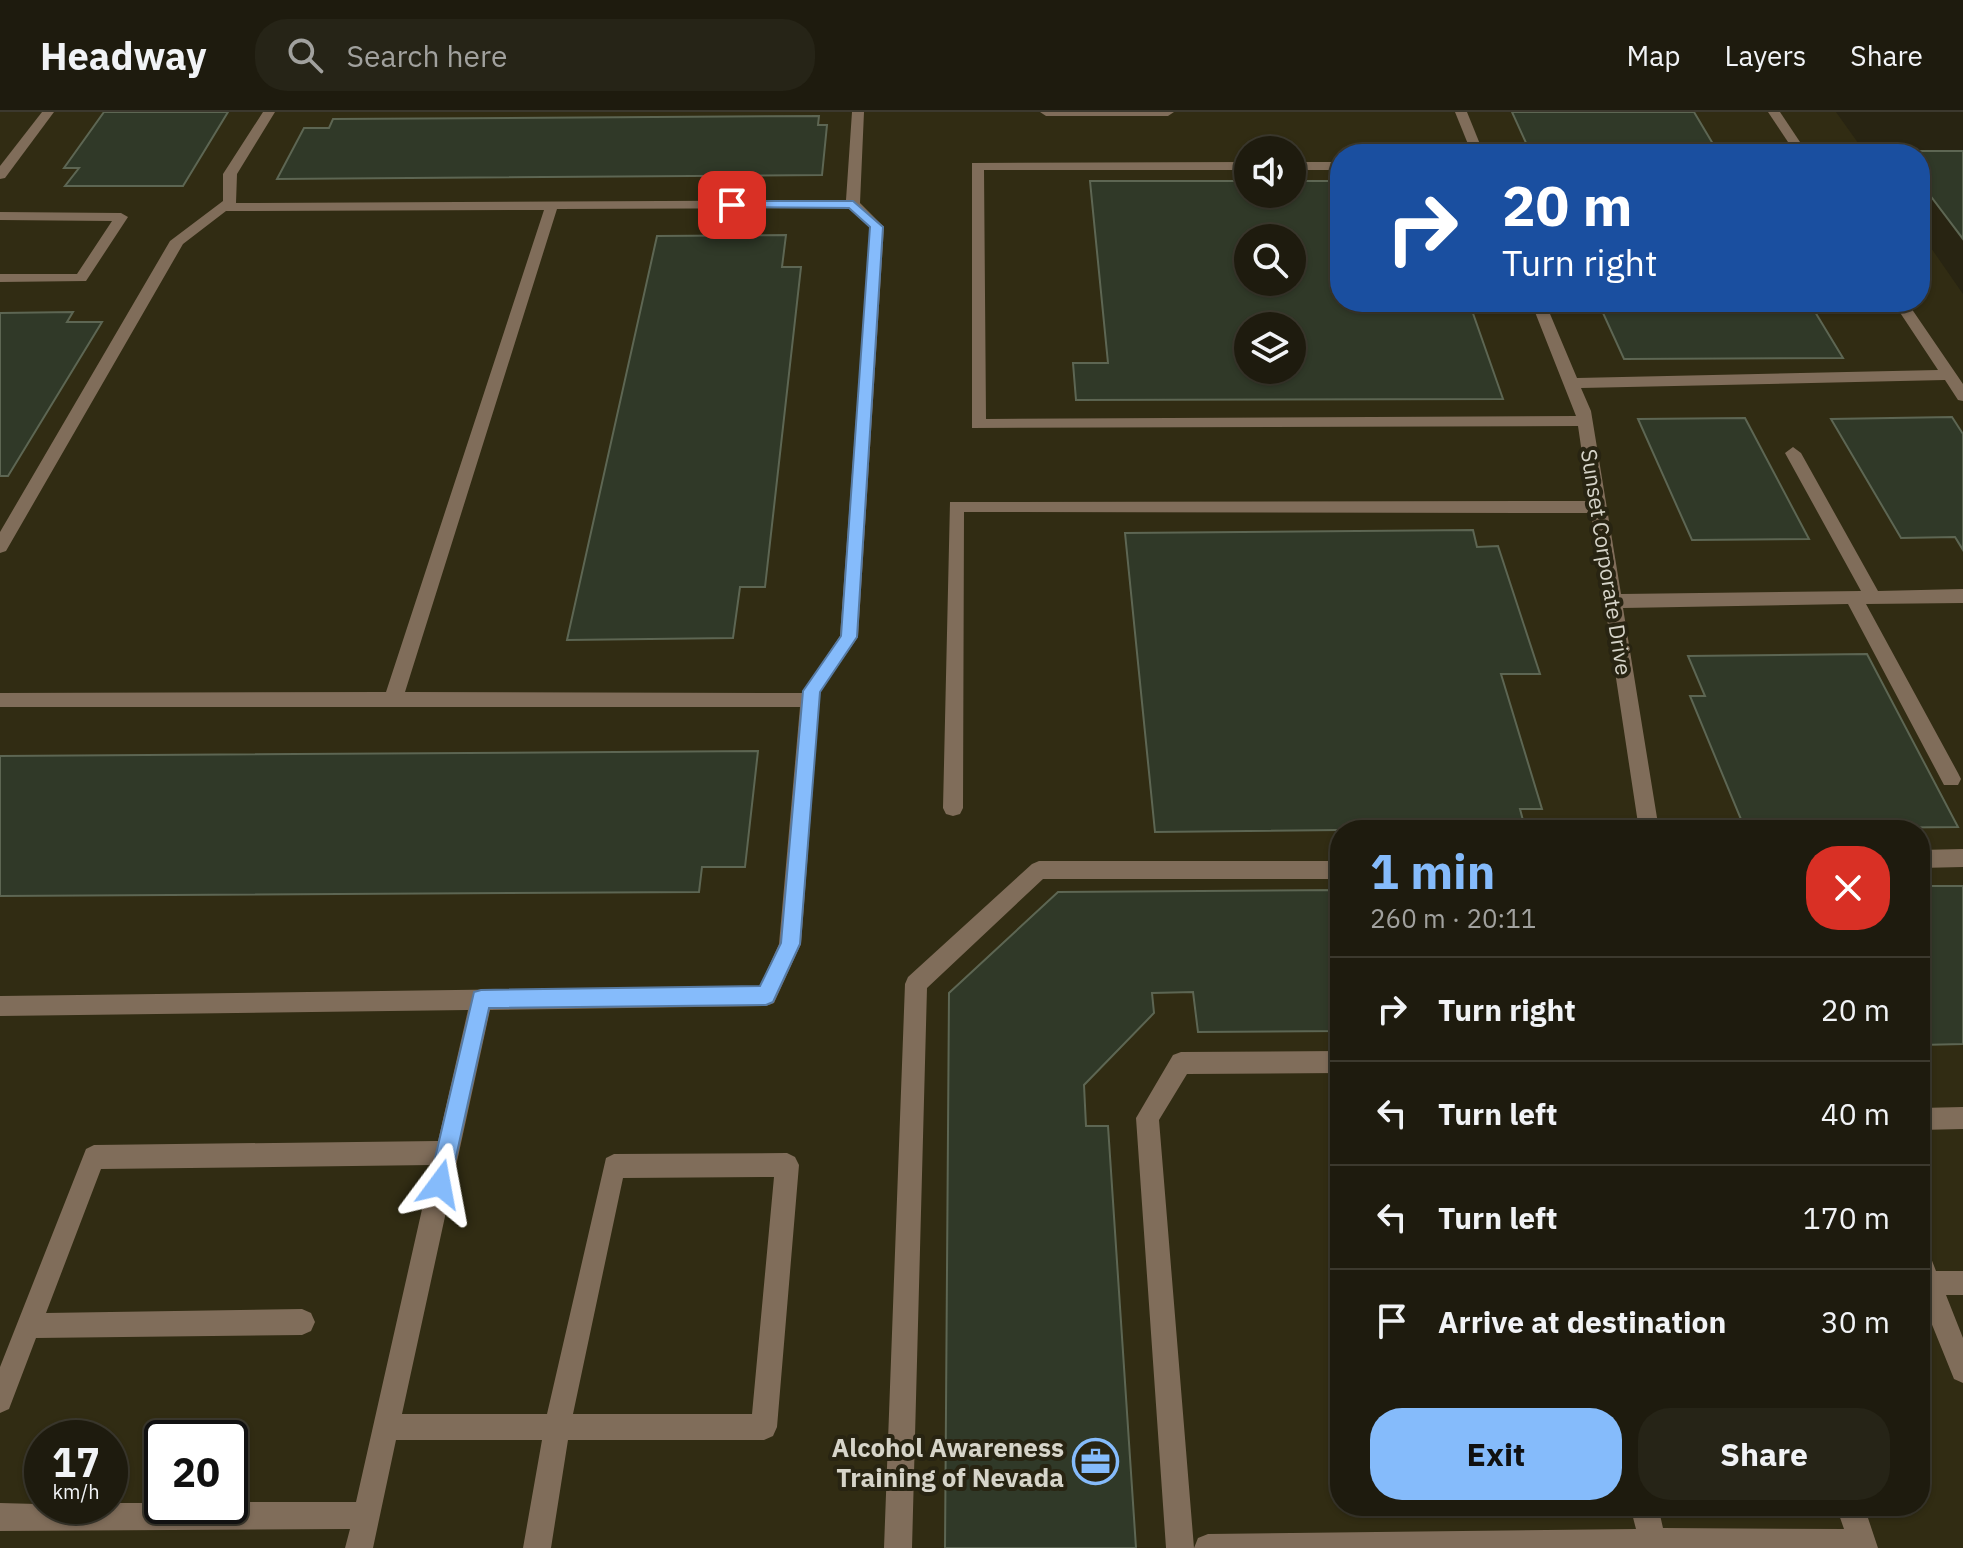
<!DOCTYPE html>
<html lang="en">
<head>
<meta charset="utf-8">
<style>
	:root { --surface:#1e1b0e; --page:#262417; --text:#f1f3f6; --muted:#a1a19e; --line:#3c392e; --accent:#85bbfb }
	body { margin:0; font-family:"IBM Plex Sans",sans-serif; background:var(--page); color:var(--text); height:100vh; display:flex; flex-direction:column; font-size:30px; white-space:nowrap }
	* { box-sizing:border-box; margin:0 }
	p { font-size:26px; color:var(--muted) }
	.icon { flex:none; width:44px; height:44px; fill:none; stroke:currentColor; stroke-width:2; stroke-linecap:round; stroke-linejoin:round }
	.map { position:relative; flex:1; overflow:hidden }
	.side { position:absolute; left:1330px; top:708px; width:600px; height:696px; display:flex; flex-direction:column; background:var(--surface); border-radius:32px; box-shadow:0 2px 6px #0004,0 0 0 2px var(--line) }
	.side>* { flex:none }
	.banner { position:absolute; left:1330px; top:32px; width:600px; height:168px; border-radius:32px; box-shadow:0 2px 6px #0004,0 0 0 2px var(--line); background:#1a4fa0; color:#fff; overflow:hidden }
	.fabs { position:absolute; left:1234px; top:24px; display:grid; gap:16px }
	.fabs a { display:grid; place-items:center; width:72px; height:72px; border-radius:50%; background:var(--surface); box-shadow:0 2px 6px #0004,0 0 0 2px var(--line); font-size:40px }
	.speed { position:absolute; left:24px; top:1308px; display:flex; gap:16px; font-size:40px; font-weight:700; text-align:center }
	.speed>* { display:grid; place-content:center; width:104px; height:104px; border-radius:50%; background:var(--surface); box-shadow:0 2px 6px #0004,0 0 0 2px var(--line); line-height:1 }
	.speed small { font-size:20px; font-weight:400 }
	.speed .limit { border:4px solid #111; border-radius:12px; background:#fff; color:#111 }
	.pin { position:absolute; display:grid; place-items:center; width:68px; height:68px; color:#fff; margin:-34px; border-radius:16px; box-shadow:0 4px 12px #0006 }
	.me { position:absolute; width:88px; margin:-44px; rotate:13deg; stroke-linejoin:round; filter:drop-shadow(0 0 6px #0008) }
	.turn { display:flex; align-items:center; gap:28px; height:168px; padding:0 40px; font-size:36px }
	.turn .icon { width:104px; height:104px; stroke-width:2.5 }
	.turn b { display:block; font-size:56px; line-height:68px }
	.round { display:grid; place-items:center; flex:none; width:84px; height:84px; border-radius:32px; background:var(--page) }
	.headline { display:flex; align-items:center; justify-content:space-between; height:136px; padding:0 40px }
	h1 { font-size:48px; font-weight:800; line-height:60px; color:var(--accent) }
	.action { display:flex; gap:16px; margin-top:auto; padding:16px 40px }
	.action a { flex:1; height:92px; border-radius:32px; background:var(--accent); color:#111; font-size:32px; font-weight:800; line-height:92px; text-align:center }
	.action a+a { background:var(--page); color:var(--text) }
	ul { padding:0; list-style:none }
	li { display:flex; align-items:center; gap:24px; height:104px; padding:0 40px; border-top:2px solid var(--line) }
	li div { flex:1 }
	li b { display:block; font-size:30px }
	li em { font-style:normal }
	header { display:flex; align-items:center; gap:48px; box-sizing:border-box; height:112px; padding:0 40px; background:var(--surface); border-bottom:2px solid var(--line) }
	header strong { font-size:38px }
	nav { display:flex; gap:44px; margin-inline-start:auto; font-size:28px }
	.search { width:560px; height:72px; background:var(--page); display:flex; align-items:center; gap:20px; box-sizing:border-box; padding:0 28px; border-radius:32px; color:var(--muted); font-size:30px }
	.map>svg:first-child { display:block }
	.built { fill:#312c13; fill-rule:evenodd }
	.building { fill:#303928; stroke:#5d6653; stroke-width:2; fill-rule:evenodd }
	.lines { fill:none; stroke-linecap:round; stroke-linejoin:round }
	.minor { fill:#806d5a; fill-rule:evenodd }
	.route { fill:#85bbfb; stroke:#567aa3; stroke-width:2 }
	.labels { text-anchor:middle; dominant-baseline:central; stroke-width:8; stroke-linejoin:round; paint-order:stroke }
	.street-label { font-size:22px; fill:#d6d4c9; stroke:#282412 }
	.near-poi-label { font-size:26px; font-weight:bold; fill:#d6d4c9; stroke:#282412; text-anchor:end }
</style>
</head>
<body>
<header>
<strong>Headway</strong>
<div class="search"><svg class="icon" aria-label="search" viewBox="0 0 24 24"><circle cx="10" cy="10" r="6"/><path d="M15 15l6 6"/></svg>Search here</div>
<nav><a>Map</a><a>Layers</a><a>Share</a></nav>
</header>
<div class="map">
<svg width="1963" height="1436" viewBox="0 0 1963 1436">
	<rect width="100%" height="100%" fill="#282412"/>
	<path class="built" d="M0,0H1836L1866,42H1340V190H1920V120L1963,182V1436H0ZM1248,38H1292V82H1248ZM1248,126H1292V170H1248ZM1248,214H1292V258H1248ZM1340,718H1920V1394H1340ZM42,1326H110V1394H42ZM162,1326H230V1394H162Z"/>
	<g class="building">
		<polygon points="104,0 228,0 183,74 65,74 79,56 64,56"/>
		<polygon points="1512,0 1694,0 1719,42 1531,42"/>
		<polygon points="819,4 818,13 827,13 822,63 277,67 304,16 329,16 333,7"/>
		<polygon points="1897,39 1963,39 1963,127 1920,70 1920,42"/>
		<path d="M1090,69H1248V82H1292V69H1340V190H1469L1503,287L1076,288L1073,251H1108ZM1248,126H1292V170H1248ZM1248,214H1292V258H1248Z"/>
		<polygon points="786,123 782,155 801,155 765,475 740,475 733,526 567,528 657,124"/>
		<polygon points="1598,190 1809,190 1843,246 1624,247"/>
		<polygon points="73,200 67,210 102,210 8,364 0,364 0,201"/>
		<polygon points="1952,305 1963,322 1963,438 1955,425 1901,426 1831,307"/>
		<polygon points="1745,306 1809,427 1692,428 1638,307"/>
		<polygon points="1473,418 1477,435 1498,434 1540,562 1501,562 1542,697 1520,697 1525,716 1155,720 1125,421"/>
		<polygon points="1867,542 1958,715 1745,717 1690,584 1705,584 1688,544"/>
		<polygon points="758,639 745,755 702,755 699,780 0,784 0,644"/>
		<polygon points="1920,774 1963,774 1963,932 1920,933"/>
		<polygon points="1340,778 1340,919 1198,920 1193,880 1152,881 1154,901 1084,973 1086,1014 1108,1014 1136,1436 945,1436 949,881 1058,780"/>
	</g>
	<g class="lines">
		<g class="minor">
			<polygon points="42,0 54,0 5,66 0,67 0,54"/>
			<path d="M263,0H275L237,62L236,91L846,88L852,0H864L860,91L884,115L858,525L820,580L801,832L774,891L766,894L490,898L402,1302H547L606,1046L614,1042L787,1041L795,1045L799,1053L777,1315L773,1324L764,1328H568L551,1436H523L542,1328H396L373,1436H345L350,1417L0,1419V1391L110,1394V1391H162V1394H230V1390H356L432,1053L101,1057L46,1201L302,1197L311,1201L315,1210L311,1219L302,1223L36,1226L9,1297L0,1301V1255L86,1037L94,1033L438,1029L468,898L0,904V884L760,874L779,832L800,595H0V581L386,580L544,98L226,99L183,132L6,439L0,441V420L170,129L223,89V62ZM849,96L870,116L840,524L802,581L405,580L557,97ZM774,1065L752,1302H573L623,1066Z"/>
			<polygon points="1040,0 1174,0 1168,4 1046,4"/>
			<polygon points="1455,0 1467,0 1484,42 1472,42"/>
			<polygon points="1768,0 1780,0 1808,42 1796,42"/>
			<polygon points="1248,50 1248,58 984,58 986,307 1576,304 1531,190 1545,190 1577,266 1938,258 1893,190 1907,190 1963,272 1963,289 1958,288 1945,268 1581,276 1591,299 1621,482 1861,479 1785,341 1793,335 1801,341 1878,479 1963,477 1963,491 1866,492 1958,661 1961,667 1958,673 1944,673 1848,492 1623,496 1659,718 1639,718 1591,401 964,400 963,696 960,702 953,704 946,702 943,696 950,390 1589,389 1578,314 972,316 972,51"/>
			<rect x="1292" y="50" width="48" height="8"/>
			<polygon points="0,100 121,101 128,105 86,169 0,170 0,162 77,162 112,109 0,108"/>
			<polygon points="1963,737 1963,755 1920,756 1920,738"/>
			<polygon points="1039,749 1340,749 1340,767 1043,767 927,876 912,1436 884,1436 905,872 908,865 1032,752"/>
			<polygon points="1340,939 1340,961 1187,962 1159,1008 1194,1436 1166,1436 1136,1006 1173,943 1181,940"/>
			<polygon points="1963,995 1963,1017 1920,1018 1920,996"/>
			<polygon points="1920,1138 1929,1141 1936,1159 1963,1159 1963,1183 1946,1183 1963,1226 1963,1271 1954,1267 1920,1183"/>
			<polygon points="1630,1394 1658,1394 1663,1416 1844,1417 1836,1394 1864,1394 1878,1436 1194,1436 1198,1426 1208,1422 1636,1417"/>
		</g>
	</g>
	<polygon class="route" points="732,89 853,89 883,115 857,525 820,580 800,832 773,890 766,893 489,896 450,1072 447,1079 440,1083 432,1079 429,1072 474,880 481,878 760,874 781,831 803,579 841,524 870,115 849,96 728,95 726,93"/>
	<defs>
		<symbol id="office-ring" viewBox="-11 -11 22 22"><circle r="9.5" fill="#282412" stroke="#85bbfb" stroke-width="1.5"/><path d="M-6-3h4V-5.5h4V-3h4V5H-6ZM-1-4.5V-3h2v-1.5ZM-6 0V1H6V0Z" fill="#85bbfb"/></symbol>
	</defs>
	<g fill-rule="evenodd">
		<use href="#office-ring" x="1070" y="1324" width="51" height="51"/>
	</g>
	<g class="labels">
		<g class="street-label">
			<text transform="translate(1607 450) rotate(81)">Sunset Corporate Drive</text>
		</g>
		<g class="near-poi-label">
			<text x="1064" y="1335">Alcohol Awareness<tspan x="1064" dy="30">Training of Nevada</tspan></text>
		</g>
	</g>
</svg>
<div class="fabs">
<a><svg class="icon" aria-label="sound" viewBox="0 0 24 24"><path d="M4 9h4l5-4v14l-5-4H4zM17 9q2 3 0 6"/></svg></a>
<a><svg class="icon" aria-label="search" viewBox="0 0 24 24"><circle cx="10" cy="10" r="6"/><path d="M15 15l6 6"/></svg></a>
<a><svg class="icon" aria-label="layers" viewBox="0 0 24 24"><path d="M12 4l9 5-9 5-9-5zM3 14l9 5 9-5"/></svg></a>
</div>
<div class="speed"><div>17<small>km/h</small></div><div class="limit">20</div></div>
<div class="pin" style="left:732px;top:93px;background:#d93025"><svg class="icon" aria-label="arrive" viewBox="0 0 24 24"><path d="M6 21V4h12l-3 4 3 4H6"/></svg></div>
<svg class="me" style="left:440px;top:1072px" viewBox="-20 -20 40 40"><path d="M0-17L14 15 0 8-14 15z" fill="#85bbfb" stroke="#fff" stroke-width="4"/></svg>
<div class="banner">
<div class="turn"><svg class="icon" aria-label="right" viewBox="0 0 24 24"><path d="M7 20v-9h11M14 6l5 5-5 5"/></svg><div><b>20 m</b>Turn right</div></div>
</div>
<section class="side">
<div class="headline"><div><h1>1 min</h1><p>260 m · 20:11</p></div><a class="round" style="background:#d93025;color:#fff"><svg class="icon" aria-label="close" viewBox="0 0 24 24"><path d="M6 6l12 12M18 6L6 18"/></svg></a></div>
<ul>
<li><svg class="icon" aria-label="right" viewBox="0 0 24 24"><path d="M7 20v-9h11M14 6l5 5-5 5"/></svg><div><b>Turn right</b></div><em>20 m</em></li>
<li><svg class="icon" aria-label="left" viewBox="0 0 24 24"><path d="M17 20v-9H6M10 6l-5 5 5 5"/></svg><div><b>Turn left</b></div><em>40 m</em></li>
<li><svg class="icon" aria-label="left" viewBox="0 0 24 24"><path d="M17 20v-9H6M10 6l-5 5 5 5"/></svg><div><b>Turn left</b></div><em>170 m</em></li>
<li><svg class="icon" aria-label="arrive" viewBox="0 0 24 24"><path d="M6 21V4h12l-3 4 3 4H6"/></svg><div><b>Arrive at destination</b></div><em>30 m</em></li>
</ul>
<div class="action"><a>Exit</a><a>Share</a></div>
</section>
</div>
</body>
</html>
